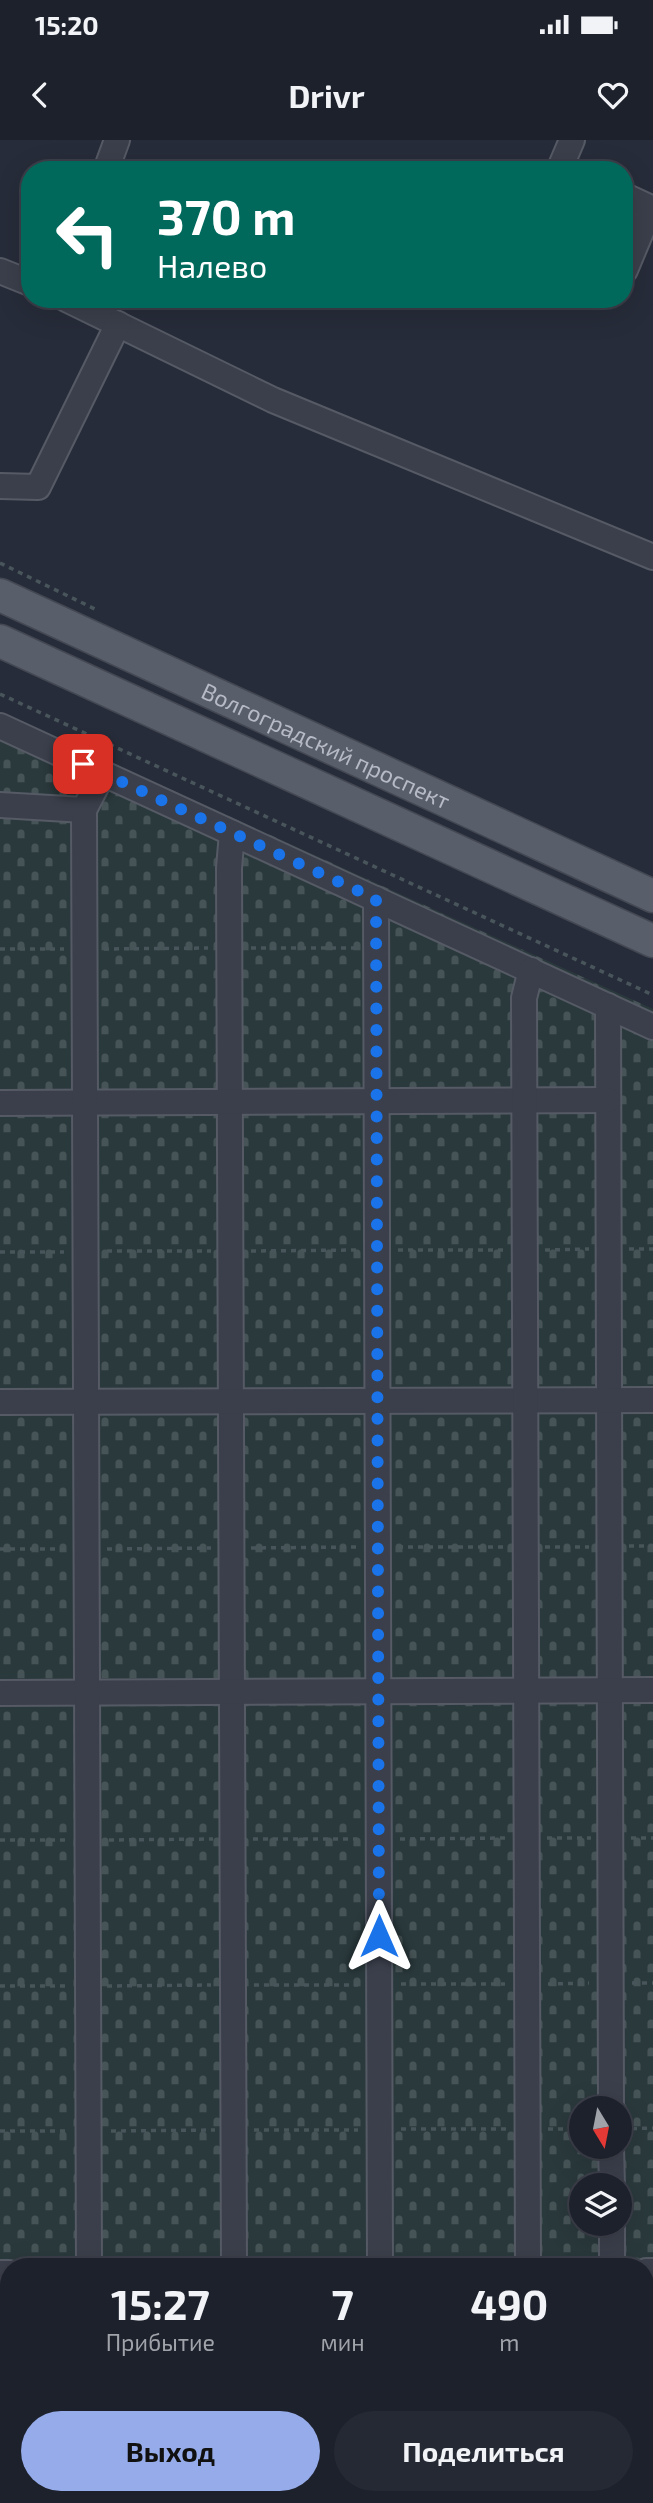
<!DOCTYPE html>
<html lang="ru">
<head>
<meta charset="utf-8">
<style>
	:root { --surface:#1d212c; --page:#252934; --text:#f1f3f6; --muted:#a0a3a9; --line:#3b3e48; --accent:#96acea }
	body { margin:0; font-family:"Exo 2",sans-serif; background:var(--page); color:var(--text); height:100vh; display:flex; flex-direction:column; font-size:26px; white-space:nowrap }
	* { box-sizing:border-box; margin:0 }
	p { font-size:23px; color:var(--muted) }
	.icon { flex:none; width:38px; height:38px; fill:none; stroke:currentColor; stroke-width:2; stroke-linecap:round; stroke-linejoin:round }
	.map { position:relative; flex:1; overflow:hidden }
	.sheet { position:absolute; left:0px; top:2118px; width:654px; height:247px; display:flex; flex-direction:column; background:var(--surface); border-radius:28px 28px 0 0; box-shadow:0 7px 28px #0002,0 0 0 2px var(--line) }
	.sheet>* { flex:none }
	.hud { position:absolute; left:21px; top:21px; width:612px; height:147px; border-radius:28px; box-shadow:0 7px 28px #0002,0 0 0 2px var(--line); background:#00695c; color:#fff; overflow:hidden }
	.needle { width:46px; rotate:170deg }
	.fabs { position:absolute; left:569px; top:1956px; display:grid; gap:14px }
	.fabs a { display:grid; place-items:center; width:63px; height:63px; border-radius:50%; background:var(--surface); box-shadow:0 7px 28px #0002,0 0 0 2px var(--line); font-size:35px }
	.pin { position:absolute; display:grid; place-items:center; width:60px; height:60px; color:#fff; margin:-30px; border-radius:14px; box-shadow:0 4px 10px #0006 }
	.me { position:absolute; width:77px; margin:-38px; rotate:0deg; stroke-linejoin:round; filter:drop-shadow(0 0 5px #0008) }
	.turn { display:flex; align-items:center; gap:24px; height:147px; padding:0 21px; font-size:32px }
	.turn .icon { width:91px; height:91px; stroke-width:2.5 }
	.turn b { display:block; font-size:49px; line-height:60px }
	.eta { display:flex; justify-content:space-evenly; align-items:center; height:119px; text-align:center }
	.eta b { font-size:42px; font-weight:700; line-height:49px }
	.primary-button { display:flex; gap:14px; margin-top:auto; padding:14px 21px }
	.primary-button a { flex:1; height:80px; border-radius:42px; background:var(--accent); color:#111; font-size:28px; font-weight:700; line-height:80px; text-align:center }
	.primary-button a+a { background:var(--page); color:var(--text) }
	.status { display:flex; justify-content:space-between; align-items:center; height:49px; padding:0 35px; background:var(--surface); direction:ltr }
	.status svg { height:19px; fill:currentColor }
	header { display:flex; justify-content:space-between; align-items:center; height:91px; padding:0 21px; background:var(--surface); font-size:32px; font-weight:700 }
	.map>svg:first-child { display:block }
	.cemetery { fill:url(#cemetery-stones); fill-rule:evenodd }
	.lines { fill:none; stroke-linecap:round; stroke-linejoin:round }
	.minor-casing { stroke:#555a65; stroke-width:28 }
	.major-casing { stroke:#434853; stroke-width:35 }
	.path { stroke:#48555a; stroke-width:3.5; stroke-dasharray:5 5; stroke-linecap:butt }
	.minor { stroke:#3a3f4b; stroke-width:24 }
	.major { stroke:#585e6a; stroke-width:32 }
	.route { stroke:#1a73e8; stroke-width:12; stroke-dasharray:0 21.6 }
	.labels { text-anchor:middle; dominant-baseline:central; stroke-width:5; stroke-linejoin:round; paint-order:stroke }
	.street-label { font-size:23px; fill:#b6bac6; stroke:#1f242f }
</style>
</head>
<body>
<div class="status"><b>15:20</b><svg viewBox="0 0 49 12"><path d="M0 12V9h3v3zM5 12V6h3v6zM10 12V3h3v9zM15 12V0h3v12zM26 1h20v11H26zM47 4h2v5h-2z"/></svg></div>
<header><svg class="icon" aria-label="back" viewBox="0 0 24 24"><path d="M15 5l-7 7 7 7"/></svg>Drivr<svg class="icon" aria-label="heart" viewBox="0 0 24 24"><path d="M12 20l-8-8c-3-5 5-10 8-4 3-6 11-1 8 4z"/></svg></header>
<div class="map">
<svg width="653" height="2363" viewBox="0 0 653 2363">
	<defs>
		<pattern id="cemetery-stones" width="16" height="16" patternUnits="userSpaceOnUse" patternTransform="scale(1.75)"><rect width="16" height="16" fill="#2a393c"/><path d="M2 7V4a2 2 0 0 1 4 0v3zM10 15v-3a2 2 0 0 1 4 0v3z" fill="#475457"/></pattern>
	</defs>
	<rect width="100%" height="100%" fill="#272c3a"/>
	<path class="cemetery" d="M0,572L653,869V2363H0ZM581,1969H620V2007H581ZM581,2046H620V2084H581ZM9,2126H646V2356H9Z"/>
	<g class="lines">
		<defs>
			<g id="minor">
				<polyline points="106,30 117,0"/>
				<polyline points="564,30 560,28 572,0"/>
				<polyline points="625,56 651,68 625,130"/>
				<polyline points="0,131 30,143"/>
				<polyline points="66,159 273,260 653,417"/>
				<polyline points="0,346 38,347 118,184"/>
				<polyline points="0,586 653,887"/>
				<polyline points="0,665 84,670"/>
				<polyline points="232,693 229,728 234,2126"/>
				<polyline points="376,759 380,2126"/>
				<polyline points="608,866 611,1969"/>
				<polyline points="0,963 608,960"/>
				<polyline points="0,1262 653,1260"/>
				<polyline points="0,1553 653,1550"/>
				<polyline points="611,2007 612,2046"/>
				<polyline points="612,2084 612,2126"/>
				<polyline points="89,2126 84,670 103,633"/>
				<polyline points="528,2126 524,858 531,830"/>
				<polyline points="646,2131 653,2131"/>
				<polyline points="0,2133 9,2133"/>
				<polyline points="90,2356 90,2363"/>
				<polyline points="235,2356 235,2363"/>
				<polyline points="381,2356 381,2363"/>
				<polyline points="529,2356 529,2363"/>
				<polyline points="612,2356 613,2363"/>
			</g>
			<g id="major">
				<path id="s1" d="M0,455L653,756"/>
				<polyline points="0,501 653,801"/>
			</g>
		</defs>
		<use href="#minor" class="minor-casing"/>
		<use href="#major" class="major-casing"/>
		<g class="path">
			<polyline points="0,423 99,471"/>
			<polyline points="0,554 653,855"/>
			<polyline points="251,808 355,808"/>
			<polyline points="0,809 64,809"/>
			<polyline points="104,809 208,808"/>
			<polyline points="629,1109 653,1109"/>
			<polyline points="398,1110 505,1110"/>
			<polyline points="545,1110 589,1109"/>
			<polyline points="107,1111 211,1111"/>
			<polyline points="251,1111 358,1110"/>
			<polyline points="0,1112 64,1112"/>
			<polyline points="629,1406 653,1406"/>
			<polyline points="398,1407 505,1407"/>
			<polyline points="545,1407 589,1407"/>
			<polyline points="251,1408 358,1407"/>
			<polyline points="0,1409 68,1409"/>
			<polyline points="107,1409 211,1408"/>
			<polyline points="547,1698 591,1698"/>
			<polyline points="631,1698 653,1698"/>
			<polyline points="253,1699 357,1699"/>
			<polyline points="400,1699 507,1698"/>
			<polyline points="0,1700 66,1700"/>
			<polyline points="109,1700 213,1699"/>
			<polyline points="632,1843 653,1843"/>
			<polyline points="401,1844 505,1844"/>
			<polyline points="548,1844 589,1843"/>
			<polyline points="254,1845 358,1845"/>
			<polyline points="0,1846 68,1846"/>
			<polyline points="107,1846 211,1845"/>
			<polyline points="401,1989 509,1989"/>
			<polyline points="548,1989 581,1989"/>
			<polyline points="622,1989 653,1988"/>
			<polyline points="254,1990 358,1990"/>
			<polyline points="0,1991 68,1991"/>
			<polyline points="111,1991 215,1990"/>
			<polyline points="646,2275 653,2275"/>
			<polyline points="0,2278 9,2278"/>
		</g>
		<use href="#minor" class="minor"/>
		<use href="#major" class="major"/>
	</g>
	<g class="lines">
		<polyline class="route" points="83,624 376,759 379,1796"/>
	</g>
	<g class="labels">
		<g class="street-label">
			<text stroke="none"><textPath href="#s1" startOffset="359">Волгоградский проспект</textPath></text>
		</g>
	</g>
</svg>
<div class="fabs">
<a><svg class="needle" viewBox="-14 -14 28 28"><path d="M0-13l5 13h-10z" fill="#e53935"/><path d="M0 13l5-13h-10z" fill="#a0a3a9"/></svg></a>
<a><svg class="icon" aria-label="layers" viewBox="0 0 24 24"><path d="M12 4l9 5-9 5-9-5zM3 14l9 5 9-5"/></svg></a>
</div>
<div class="pin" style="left:83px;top:624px;background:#d93025"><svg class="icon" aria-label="arrive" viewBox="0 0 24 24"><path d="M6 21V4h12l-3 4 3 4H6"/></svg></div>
<svg class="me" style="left:379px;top:1796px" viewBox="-20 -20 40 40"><path d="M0-17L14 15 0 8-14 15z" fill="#1a73e8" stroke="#fff" stroke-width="4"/></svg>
<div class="hud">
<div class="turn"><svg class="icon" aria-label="left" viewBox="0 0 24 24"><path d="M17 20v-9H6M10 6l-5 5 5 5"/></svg><div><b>370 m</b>Налево</div></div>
</div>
<section class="sheet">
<div class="eta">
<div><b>15:27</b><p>Прибытие</p></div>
<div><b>7</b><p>мин</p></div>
<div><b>490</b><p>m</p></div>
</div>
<div class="primary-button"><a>Выход</a><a>Поделиться</a></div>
</section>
</div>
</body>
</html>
